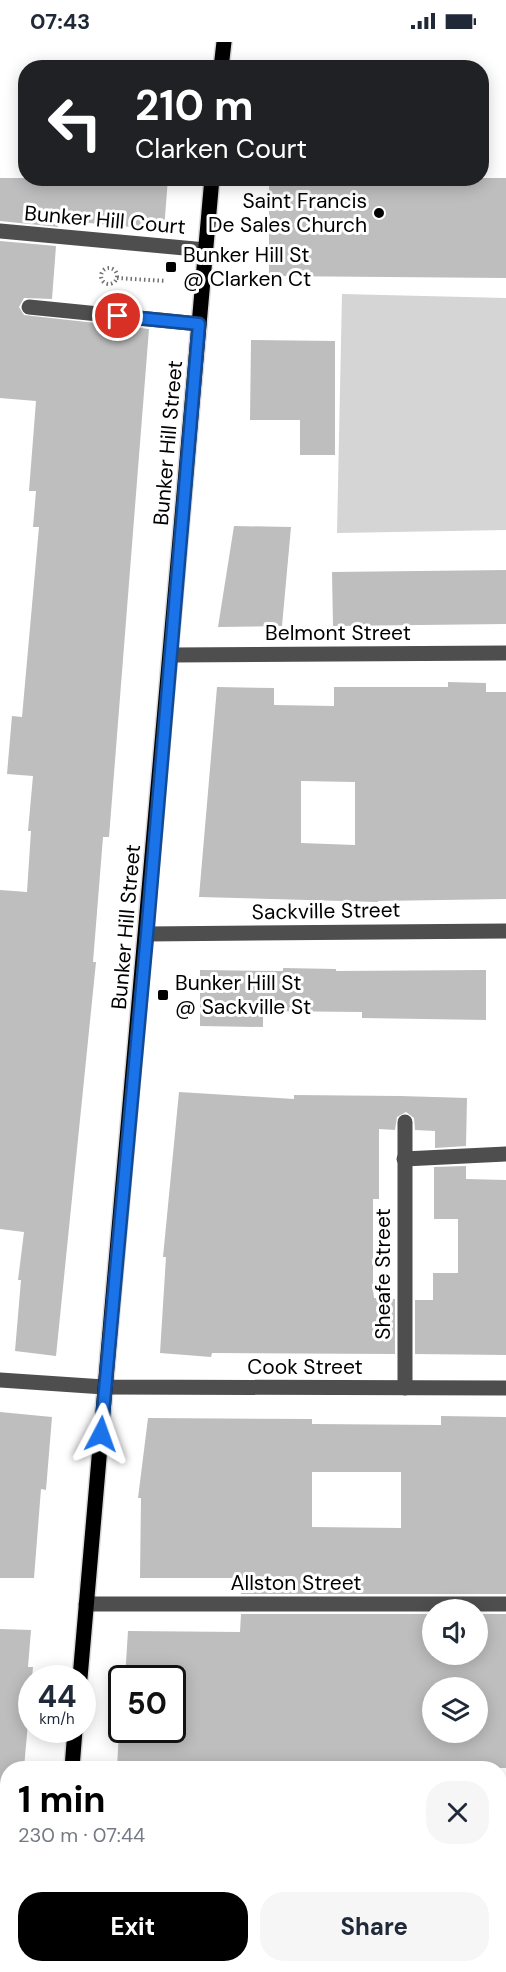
<!DOCTYPE html>
<html lang="en">
<head>
<meta charset="utf-8">
<style>
	:root { --surface:#fff; --page:#f6f6f7; --text:#1f2937; --muted:#747a83; --accent:#000 }
	body { margin:0; font-family:"DM Sans",sans-serif; background:var(--page); color:var(--text); height:100vh; display:flex; flex-direction:column; font-size:22px; white-space:nowrap }
	* { box-sizing:border-box; margin:0 }
	p { font-size:20px; color:var(--muted) }
	.icon { flex:none; width:33px; height:33px; fill:none; stroke:currentColor; stroke-width:2; stroke-linecap:round; stroke-linejoin:round }
	.map { position:relative; flex:1; overflow:hidden }
	.details { position:absolute; left:0px; top:1719px; width:507px; height:212px; display:flex; flex-direction:column; background:var(--surface); border-radius:24px 24px 0 0; box-shadow:0 3px 15px #0003 }
	.details>* { flex:none }
	.banner { position:absolute; left:18px; top:18px; width:471px; height:126px; border-radius:24px; box-shadow:0 3px 15px #0003; background:#202124; color:#fff; overflow:hidden }
	.controls { position:absolute; left:422px; top:1557px; display:grid; gap:12px }
	.controls a { display:grid; place-items:center; width:66px; height:66px; border-radius:50%; background:var(--surface); box-shadow:0 3px 15px #0003; font-size:30px }
	.speed { position:absolute; left:18px; top:1623px; display:flex; gap:12px; font-size:30px; font-weight:700; text-align:center }
	.speed>* { display:grid; place-content:center; width:78px; height:78px; border-radius:50%; background:var(--surface); box-shadow:0 3px 15px #0003; line-height:1 }
	.speed small { font-size:15px; font-weight:400 }
	.speed .limit { border:3px solid #111; border-radius:9px; background:#fff; color:#111 }
	.pin { position:absolute; display:grid; place-items:center; width:51px; height:51px; color:#fff; margin:-26px; border:3px solid #fff; border-radius:50%; box-shadow:0 2px 6px #0007 }
	.me { position:absolute; width:66px; margin:-33px; rotate:4deg; stroke-linejoin:round; filter:drop-shadow(0 0 4px #0008) }
	.turn { display:flex; align-items:center; gap:21px; height:126px; padding:0 18px; font-size:27px }
	.turn .icon { width:78px; height:78px; stroke-width:2.5 }
	.turn b { display:block; font-size:42px; line-height:51px }
	.round { display:grid; place-items:center; flex:none; width:63px; height:63px; border-radius:24px; background:var(--page) }
	.summary { display:flex; align-items:center; justify-content:space-between; height:102px; padding:0 18px }
	h1 { font-size:36px; font-weight:700; line-height:45px; color:var(--accent) }
	.button { display:flex; gap:12px; margin-top:auto; padding:12px 18px }
	.button a { flex:1; height:69px; border-radius:24px; background:var(--accent); color:#fff; font-size:24px; font-weight:700; line-height:69px; text-align:center }
	.button a+a { background:var(--page); color:var(--text) }
	.status { display:flex; justify-content:space-between; align-items:center; height:42px; padding:0 30px; background:var(--surface); direction:ltr }
	.status svg { height:16px; fill:currentColor }
	.map>svg:first-child { display:block }
	.green { fill:#d5d5d5 }
	.building { fill:#bebebe; fill-rule:evenodd }
	.lines { fill:none; stroke-linecap:round; stroke-linejoin:round }
	.major-casing { stroke:#dbdbdb; stroke-width:18 }
	.path { stroke:#707070; stroke-width:4; stroke-dasharray:1.5 3; stroke-linecap:butt }
	.minor { stroke:#4e4e4e; stroke-width:15 }
	.major { stroke:#000; stroke-width:15 }
	.route-casing { stroke:#114b97; stroke-width:15 }
	.route { stroke:#1a73e8; stroke-width:10 }
	.poi-dot { fill:#000; stroke:#fff; stroke-width:2 }
	.labels { text-anchor:middle; dominant-baseline:central; stroke-width:6; stroke-linejoin:round; paint-order:stroke }
	.poi-label { font-size:21px; fill:#000; stroke:#fff; text-anchor:start }
	.street-label { font-size:21px; fill:#000; stroke:#fff }
</style>
</head>
<body>
<div class="status"><b>07:43</b><svg viewBox="0 0 49 12"><path d="M0 12V9h3v3zM5 12V6h3v6zM10 12V3h3v9zM15 12V0h3v12zM26 1h20v11H26zM47 4h2v5h-2z"/></svg></div>
<div class="map">
<svg width="506" height="1930" viewBox="0 0 506 1930">
	<rect width="100%" height="100%" fill="#fff"/>
	<polygon class="green" points="342,252 506,256 506,488 337,491"/>
	<g class="building">
		<polygon points="0,136 168,136 164,188 78,180 78,181 58,179 58,185 0,179"/>
		<polygon points="269,136 506,136 506,236 269,234"/>
		<polygon points="0,199 56,204 52,257 24,256 19,265 24,273 149,287 109,795 103,795 93,920 96,920 56,1314 15,1309 21,1238 18,1238 24,1190 0,1187 0,848 27,850 31,789 28,789 33,734 7,732 12,674 22,675 39,485 33,485 36,449 29,449 36,359 0,356"/>
		<polygon points="251,298 335,299 335,413 300,413 300,378 250,378"/>
		<polygon points="234,484 291,485 282,584 218,585"/>
		<polygon points="506,528 506,582 333,584 332,530"/>
		<path d="M448,640L486,641V650H506V857L378,859V860L199,855L217,645L274,646V663L334,664V645H448ZM301,739L355,740V803L301,801Z"/>
		<polygon points="283,926 336,927 336,929 486,928 486,978 362,976 362,970 263,969 263,985 200,984 200,928 283,929"/>
		<polygon points="179,1050 294,1057 294,1053 400,1054 467,1056 466,1104 435,1106 435,1089 415,1088 414,1076 406,1070 397,1075 395,1088 379,1087 379,1157 373,1157 373,1248 374,1256 395,1257 395,1312 212,1311 211,1315 160,1311 166,1215 163,1215"/>
		<polygon points="466,1124 466,1137 506,1138 506,1313 415,1312 415,1258 433,1258 433,1231 458,1231 458,1177 434,1177 434,1125"/>
		<polygon points="0,1370 52,1375 46,1448 41,1447 34,1536 0,1536"/>
		<path d="M441,1374L506,1375V1552H241V1536H140L141,1456H138L148,1376L312,1377V1382L441,1383ZM312,1430H401V1486L312,1485Z"/>
		<path d="M241,1572H432V1612H477V1572H506V1726H117L120,1670L122,1688H172V1636H125L128,1589L240,1590ZM432,1646H477V1690H432Z"/>
		<polygon points="0,1587 31,1588 28,1625 33,1625 24,1726 8,1726 8,1765 0,1764"/>
	</g>
	<g class="lines">
		<defs>
			<g id="major">
				<polyline points="221,26 224,0"/>
				<path d="M80,1636C122,1136 170,637 212,136"/>
				<polyline points="72,1726 75,1688"/>
				<polyline points="54,1930 54,1923"/>
			</g>
		</defs>
		<use href="#major" class="major-casing"/>
		<g class="path">
			<circle cx="109" cy="234" r="8"/>
			<polyline points="117,236 166,239"/>
		</g>
		<g class="minor">
			<polyline points="0,189 206,208"/>
			<polyline points="29,265 199,282"/>
			<polyline points="171,613 506,611"/>
			<polyline points="147,892 506,889"/>
			<polyline points="405,1080 405,1346"/>
			<polyline points="404,1117 506,1112"/>
			<polyline points="0,1338 104,1345 506,1346"/>
			<polyline points="86,1562 506,1562"/>
			<polyline points="0,1781 8,1781"/>
			<polyline points="500,1807 506,1807"/>
		</g>
		<use href="#major" class="major"/>
	</g>
	<g class="lines">
		<defs>
			<polyline id="route" points="101,1392 147,892 199,282 118,274"/>
		</defs>
		<use href="#route" class="route-casing"/>
		<use href="#route" class="route"/>
	</g>
	<g class="poi-dot">
		<circle cx="379" cy="171" r="6"/>
		<rect x="165" y="219" width="12" height="12" rx="3"/>
		<rect x="157" y="947" width="12" height="12" rx="3"/>
	</g>
	<g class="labels">
		<g class="poi-label">
			<text x="367" y="159" text-anchor="end">Saint Francis<tspan x="367" dy="24">De Sales Church</tspan></text>
			<text x="183" y="213">Bunker Hill St<tspan x="183" dy="24">@ Clarken Ct</tspan></text>
			<text x="175" y="941">Bunker Hill St<tspan x="175" dy="24">@ Sackville St</tspan></text>
		</g>
		<g class="street-label">
			<text transform="translate(105 178) rotate(5)">Bunker Hill Court</text>
			<text transform="translate(168 401) rotate(-85)">Bunker Hill Street</text>
			<text x="338" y="591">Belmont Street</text>
			<text transform="translate(326 869) rotate(-1)">Sackville Street</text>
			<text transform="translate(126 885) rotate(-85)">Bunker Hill Street</text>
			<text transform="translate(383 1232) rotate(-90)">Sheafe Street</text>
			<text x="305" y="1325">Cook Street</text>
			<text x="296" y="1541">Allston Street</text>
		</g>
	</g>
</svg>
<div class="controls">
<a><svg class="icon" aria-label="sound" viewBox="0 0 24 24"><path d="M4 9h4l5-4v14l-5-4H4zM17 9q2 3 0 6"/></svg></a>
<a><svg class="icon" aria-label="layers" viewBox="0 0 24 24"><path d="M12 4l9 5-9 5-9-5zM3 14l9 5 9-5"/></svg></a>
</div>
<div class="speed"><div>44<small>km/h</small></div><div class="limit">50</div></div>
<div class="pin" style="left:118px;top:274px;background:#d93025"><svg class="icon" aria-label="arrive" viewBox="0 0 24 24"><path d="M6 21V4h12l-3 4 3 4H6"/></svg></div>
<svg class="me" style="left:101px;top:1392px" viewBox="-20 -20 40 40"><path d="M0-17L14 15 0 8-14 15z" fill="#1a73e8" stroke="#fff" stroke-width="4"/></svg>
<div class="banner">
<div class="turn"><svg class="icon" aria-label="left" viewBox="0 0 24 24"><path d="M17 20v-9H6M10 6l-5 5 5 5"/></svg><div><b>210 m</b>Clarken Court</div></div>
</div>
<section class="details">
<div class="summary"><div><h1>1 min</h1><p>230 m · 07:44</p></div><a class="round"><svg class="icon" aria-label="close" viewBox="0 0 24 24"><path d="M6 6l12 12M18 6L6 18"/></svg></a></div>
<div class="button"><a>Exit</a><a>Share</a></div>
</section>
</div>
</body>
</html>
